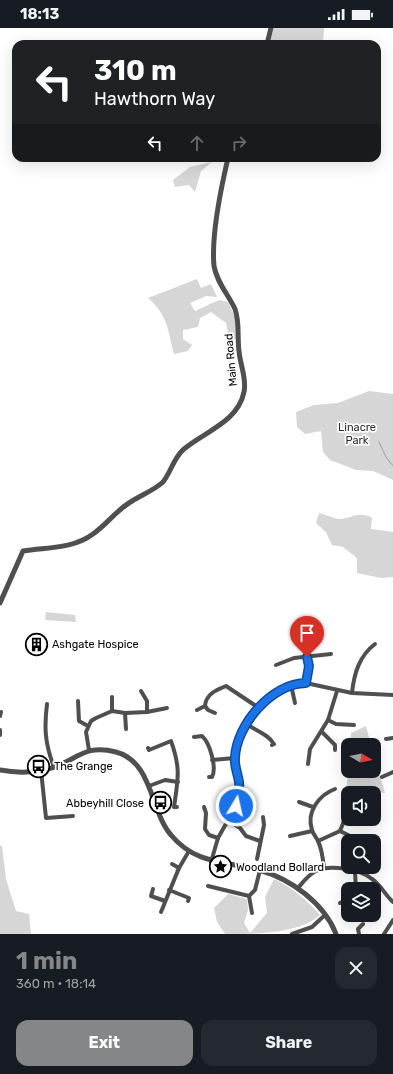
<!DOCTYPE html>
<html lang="en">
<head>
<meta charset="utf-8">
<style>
	:root { --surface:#171b24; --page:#242831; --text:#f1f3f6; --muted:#9ea1a6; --accent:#858687 }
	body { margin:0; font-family:Rubik,sans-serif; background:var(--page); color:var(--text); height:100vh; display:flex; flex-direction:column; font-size:15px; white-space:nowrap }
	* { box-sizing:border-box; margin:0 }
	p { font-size:13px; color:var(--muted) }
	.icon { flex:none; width:22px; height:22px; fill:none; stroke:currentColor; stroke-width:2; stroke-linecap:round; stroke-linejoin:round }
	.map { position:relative; height:906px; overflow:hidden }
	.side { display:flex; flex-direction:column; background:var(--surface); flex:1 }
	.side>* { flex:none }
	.hud { position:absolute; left:12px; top:12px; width:369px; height:122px; border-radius:12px; box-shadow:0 4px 16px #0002; background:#202124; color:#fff; overflow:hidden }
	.needle { width:26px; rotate:100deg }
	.fabs { position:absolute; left:341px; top:710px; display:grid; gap:8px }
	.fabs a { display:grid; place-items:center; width:40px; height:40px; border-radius:8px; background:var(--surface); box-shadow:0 4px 16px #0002; font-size:20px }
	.pin { position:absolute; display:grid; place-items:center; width:34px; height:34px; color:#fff; margin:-41px -17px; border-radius:50% 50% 50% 0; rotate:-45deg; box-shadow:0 0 4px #0007 }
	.pin .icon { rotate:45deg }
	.me { position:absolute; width:44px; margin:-22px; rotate:9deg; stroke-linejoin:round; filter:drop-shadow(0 0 3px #0008) }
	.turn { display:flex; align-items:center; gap:14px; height:84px; padding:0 16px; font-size:18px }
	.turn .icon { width:52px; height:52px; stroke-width:2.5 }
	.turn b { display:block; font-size:28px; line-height:34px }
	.lanes { display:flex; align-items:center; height:38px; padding:0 16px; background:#0003; justify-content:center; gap:20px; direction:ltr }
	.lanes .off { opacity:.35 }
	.round { display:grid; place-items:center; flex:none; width:42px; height:42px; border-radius:12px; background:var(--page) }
	.overview { display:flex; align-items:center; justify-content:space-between; height:68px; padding:0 16px }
	h1 { font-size:24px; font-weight:700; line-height:30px; color:var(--accent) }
	.action { display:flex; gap:8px; margin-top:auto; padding:8px 16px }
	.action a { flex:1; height:46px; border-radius:12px; background:var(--accent); color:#fff; font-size:16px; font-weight:700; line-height:46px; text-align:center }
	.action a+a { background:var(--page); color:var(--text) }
	.status { display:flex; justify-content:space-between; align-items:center; height:28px; padding:0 20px; background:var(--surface); direction:ltr }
	.status svg { height:11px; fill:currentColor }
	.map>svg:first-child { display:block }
	.green { fill:#d6d6d6 }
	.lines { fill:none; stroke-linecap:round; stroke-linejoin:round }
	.stream { stroke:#9d9d9d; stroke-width:1 }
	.minor { stroke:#4f4f4f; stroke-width:4 }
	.tertiary { stroke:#4f4f4f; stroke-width:5 }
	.route-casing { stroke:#114b97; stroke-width:10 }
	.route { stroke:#1a73e8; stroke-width:7 }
	.labels { text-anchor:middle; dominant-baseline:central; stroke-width:3.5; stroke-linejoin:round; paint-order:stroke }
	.street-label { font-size:11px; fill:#000; stroke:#fff }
	.park-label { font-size:11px; fill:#2d2d2d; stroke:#fff }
	.poi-label { font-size:11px; fill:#000; stroke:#fff; text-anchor:start }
</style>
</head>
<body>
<div class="status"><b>18:13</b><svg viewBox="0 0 49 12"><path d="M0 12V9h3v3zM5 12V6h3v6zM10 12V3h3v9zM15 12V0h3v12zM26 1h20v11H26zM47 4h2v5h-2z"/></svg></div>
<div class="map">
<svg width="393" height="906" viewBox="0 0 393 906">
	<rect width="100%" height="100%" fill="#fff"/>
	<g class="green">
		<polygon points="274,0 324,0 323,16 269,16"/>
		<polygon points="212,134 201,143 195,164 189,157 175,159 173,152 190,139"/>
		<path d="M197,251L201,260L211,256L217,269L206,268L190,275L195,283L219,272L228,274L237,293L236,311L229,310L226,295L211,284L200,290L198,299L183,302V311L192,317L188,323L174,326C168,303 168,287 148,270Z"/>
		<polygon points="369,363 393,366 393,452 373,443 356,442 330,432 323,424 321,403 305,406 297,399 296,384 314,377 338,375"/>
		<path d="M319,485C325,486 332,490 338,491C350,491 360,482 372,490L371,501L393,504V549L381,550L357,545V530L343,519L332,517L326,504L316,495Z"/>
		<polygon points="46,584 75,587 76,594 45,592"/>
		<polygon points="366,698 371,717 350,717 351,705"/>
		<polygon points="374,726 385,765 360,763 346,765 348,743 374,743"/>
		<polygon points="0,818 2,818 6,851 16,883 29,886 31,906 0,906"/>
		<path d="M274,851C292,859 307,872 320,887C299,906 254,906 225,906L217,894L214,880L228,866L247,871L248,882L244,895L250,905L267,885L265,869Z"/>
	</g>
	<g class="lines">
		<polyline class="stream" points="379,414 386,429 393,438"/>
		<g class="minor">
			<polyline points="276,637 294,630 331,626"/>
			<polyline points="306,655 309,637 307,629"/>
			<polyline points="291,657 295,675"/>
			<polyline points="141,663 147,673 147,684"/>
			<path d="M352,665C354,646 359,628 375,616"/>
			<polyline points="112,669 112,683"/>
			<polyline points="78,673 79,693 88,698"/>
			<path d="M47,676C44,700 45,716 54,739"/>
			<polyline points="205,678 208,682 215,685"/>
			<path d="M197,682L205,678C206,666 216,662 226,658L259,680"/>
			<polyline points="125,685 126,701"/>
			<polyline points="0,688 1,684"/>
			<polyline points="328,692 336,696 354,697"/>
			<path d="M247,696C257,704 267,705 274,716L272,717"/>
			<polyline points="0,702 0,707"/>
			<polyline points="322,704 335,717 335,722"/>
			<path d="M194,709L202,708C210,715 217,740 212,749H209"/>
			<polyline points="386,711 393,710"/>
			<path d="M148,720L149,722L171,713C181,741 178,751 174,779H177"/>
			<polyline points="89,722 86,704 91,693 96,690 112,683 125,685 147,684 167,680"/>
			<polyline points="212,732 235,730"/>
			<polyline points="308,736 310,721 328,692 337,663"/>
			<polyline points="41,742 46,790 73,788"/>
			<polyline points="382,749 393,744"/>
			<polyline points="149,758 165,752 178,754"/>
			<polyline points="299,774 313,779"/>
			<polyline points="204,779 206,785 205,801 209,807 218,810"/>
			<polyline points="374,782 378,782 378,779"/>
			<polyline points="229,793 240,800 246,808 260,813"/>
			<polyline points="340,803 360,813"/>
			<polyline points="290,808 312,803"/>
			<polyline points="318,813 340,803 348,783"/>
			<polyline points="374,816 376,817"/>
			<polyline points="257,831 264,797 263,789"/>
			<polyline points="211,834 218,810 236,778 239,765 235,730 239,710 259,680 273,665 291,657 306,655 352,665 393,667"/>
			<polyline points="172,836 179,840"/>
			<path d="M324,840C323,831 322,821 318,813C316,809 313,806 312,802C306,784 319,767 335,761"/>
			<polyline points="355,844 356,861"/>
			<polyline points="208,858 249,868 255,862 260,842"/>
			<path d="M298,860C303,854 308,847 316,843C330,836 360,841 372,851C381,857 385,867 393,874"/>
			<polyline points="153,861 151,868 165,873"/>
			<polyline points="169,862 189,870 188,873"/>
			<polyline points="249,868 252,885"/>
			<polyline points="340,875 348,871"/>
			<polyline points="161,884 179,840 189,823"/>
			<polyline points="292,906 312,899 325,887"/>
			<polyline points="359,906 358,901 363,896"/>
			<polyline points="384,906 393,892"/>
		</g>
		<g class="tertiary">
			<polyline points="267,16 271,0"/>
			<path d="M0,575L23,523C47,519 73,521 93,506C106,497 116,483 129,475C141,467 153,463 163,454C171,444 174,429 184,421C204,404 238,394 244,364C247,350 240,337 239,323C237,308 240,295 235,281C228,266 217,255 214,238C211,207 221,160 228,130"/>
			<path d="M0,742C16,745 32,745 48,741C76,734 83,715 116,724C153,734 150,783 171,807C196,837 226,833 259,842C291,851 324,875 336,906"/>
		</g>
	</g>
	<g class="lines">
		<defs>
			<path id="route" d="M236,778C238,770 240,762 239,754C238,746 234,738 235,730C236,697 272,655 306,655L309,638L307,629"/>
		</defs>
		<use href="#route" class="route-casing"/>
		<use href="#route" class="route"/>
	</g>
	<defs>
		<symbol id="building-ring" viewBox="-11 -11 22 22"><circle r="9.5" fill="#fff" stroke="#000" stroke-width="1.5"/><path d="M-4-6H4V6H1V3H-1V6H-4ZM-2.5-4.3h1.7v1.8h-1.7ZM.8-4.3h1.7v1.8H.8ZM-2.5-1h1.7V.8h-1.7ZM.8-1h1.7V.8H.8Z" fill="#000"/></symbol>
		<symbol id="bus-ring" viewBox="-11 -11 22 22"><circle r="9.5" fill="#fff" stroke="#000" stroke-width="1.5"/><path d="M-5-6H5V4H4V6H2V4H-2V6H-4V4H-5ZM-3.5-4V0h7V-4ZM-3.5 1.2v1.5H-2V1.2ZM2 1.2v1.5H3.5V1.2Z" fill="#000"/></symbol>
		<symbol id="sight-ring" viewBox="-11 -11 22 22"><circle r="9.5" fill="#fff" stroke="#000" stroke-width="1.5"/><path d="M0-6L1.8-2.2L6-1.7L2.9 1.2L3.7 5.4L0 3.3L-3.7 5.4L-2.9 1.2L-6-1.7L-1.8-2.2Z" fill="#000"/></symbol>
	</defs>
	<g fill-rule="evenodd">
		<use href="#building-ring" x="24" y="604" width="25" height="25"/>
		<use href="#bus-ring" x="26" y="726" width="25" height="25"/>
		<use href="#bus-ring" x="148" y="762" width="25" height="25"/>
		<use href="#sight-ring" x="208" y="826" width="25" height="25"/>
	</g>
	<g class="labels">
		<g class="street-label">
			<text transform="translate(231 332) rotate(-95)">Main Road</text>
		</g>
		<g class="park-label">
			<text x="357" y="399">Linacre<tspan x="357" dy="13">Park</tspan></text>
		</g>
		<g class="poi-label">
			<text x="52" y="616">Ashgate Hospice</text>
			<text x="54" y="738">The Grange</text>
			<text x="144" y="775" text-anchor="end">Abbeyhill Close</text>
			<text x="236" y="839">Woodland Bollard</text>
		</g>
	</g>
</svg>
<div class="fabs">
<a><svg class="needle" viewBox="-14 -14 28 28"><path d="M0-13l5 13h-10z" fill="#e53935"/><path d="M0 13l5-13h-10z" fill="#9ea1a6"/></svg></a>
<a><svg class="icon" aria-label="sound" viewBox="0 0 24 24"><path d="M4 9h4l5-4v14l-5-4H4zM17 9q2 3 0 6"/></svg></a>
<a><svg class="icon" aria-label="search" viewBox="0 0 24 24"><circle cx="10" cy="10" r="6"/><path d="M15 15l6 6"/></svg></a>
<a><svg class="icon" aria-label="layers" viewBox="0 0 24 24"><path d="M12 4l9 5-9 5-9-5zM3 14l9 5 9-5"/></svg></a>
</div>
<div class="pin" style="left:307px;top:629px;background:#d93025"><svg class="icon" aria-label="arrive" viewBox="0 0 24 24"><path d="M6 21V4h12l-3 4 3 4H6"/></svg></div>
<svg class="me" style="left:236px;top:778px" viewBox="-20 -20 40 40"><circle r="17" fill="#1a73e8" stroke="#fff" stroke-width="3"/><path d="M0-11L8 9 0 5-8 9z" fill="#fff"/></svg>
<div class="hud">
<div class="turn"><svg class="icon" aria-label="left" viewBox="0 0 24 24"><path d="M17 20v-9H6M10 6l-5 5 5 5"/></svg><div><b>310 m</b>Hawthorn Way</div></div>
<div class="lanes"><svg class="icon" aria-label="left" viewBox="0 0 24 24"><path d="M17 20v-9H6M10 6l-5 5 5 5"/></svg><svg class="icon off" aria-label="ahead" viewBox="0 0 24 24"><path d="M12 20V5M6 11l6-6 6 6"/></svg><svg class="icon off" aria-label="right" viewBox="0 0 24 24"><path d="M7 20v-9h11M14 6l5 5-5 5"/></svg></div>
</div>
</div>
<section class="side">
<div class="overview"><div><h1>1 min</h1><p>360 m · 18:14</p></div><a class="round"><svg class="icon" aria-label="close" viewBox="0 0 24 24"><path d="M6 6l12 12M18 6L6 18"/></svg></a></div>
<div class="action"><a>Exit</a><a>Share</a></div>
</section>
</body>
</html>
